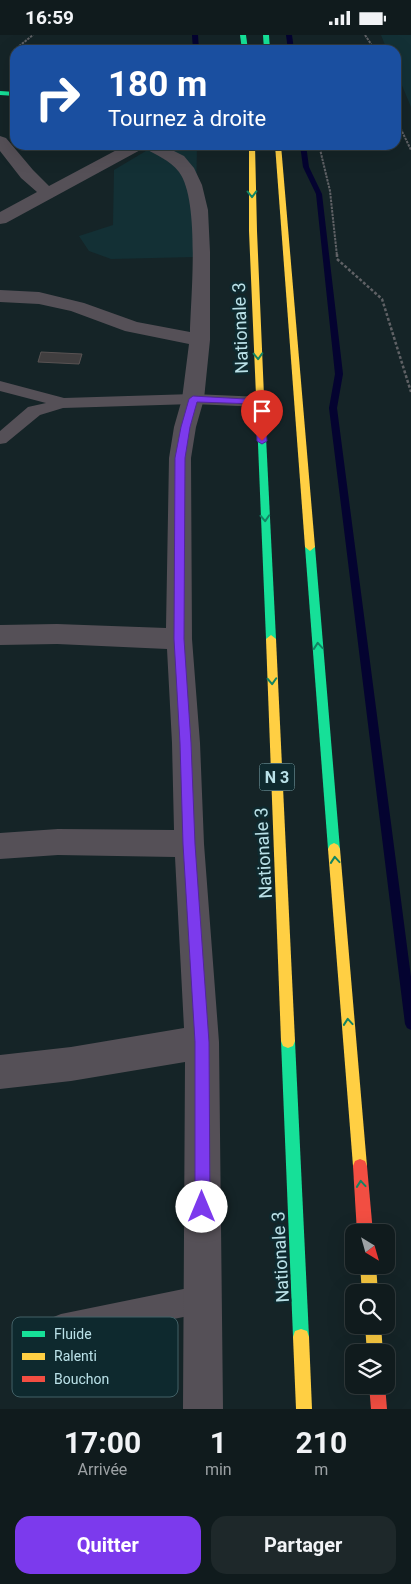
<!DOCTYPE html>
<html lang="fr">
<head>
<meta charset="utf-8">
<style>
	:root { --surface:#101b1d; --page:#1e282a; --text:#f1f3f6; --muted:#9ca1a4; --line:#30393b; --accent:#7c3aed }
	body { margin:0; font-family:Roboto,sans-serif; background:var(--page); color:var(--text); height:100vh; display:flex; flex-direction:column; font-size:19px; white-space:nowrap }
	* { box-sizing:border-box; margin:0 }
	p { font-size:16px; color:var(--muted) }
	.icon { flex:none; width:28px; height:28px; fill:none; stroke:currentColor; stroke-width:2; stroke-linecap:round; stroke-linejoin:round }
	.map { position:relative; height:1374px; overflow:hidden }
	.side { display:flex; flex-direction:column; background:var(--surface); flex:1 }
	.side>* { flex:none }
	.guide { position:absolute; left:10px; top:10px; width:391px; height:105px; border-radius:15px; box-shadow:0 5px 20px #0002,0 0 0 1px var(--line); background:#1a4fa0; color:#fff; overflow:hidden }
	.needle { width:32px; rotate:143deg }
	.fabs { position:absolute; left:345px; top:1189px; display:grid; gap:10px }
	.fabs a { display:grid; place-items:center; width:50px; height:50px; border-radius:10px; background:var(--surface); box-shadow:0 5px 20px #0002,0 0 0 1px var(--line); font-size:25px }
	.pin { position:absolute; display:grid; place-items:center; width:42px; height:42px; color:#fff; margin:-51px -21px; border-radius:50% 50% 50% 0; rotate:-45deg; box-shadow:0 0 5px #0007 }
	.pin .icon { rotate:45deg }
	.me { position:absolute; width:55px; margin:-28px; rotate:0deg; stroke-linejoin:round; filter:drop-shadow(0 0 4px #0008) }
	.turn { display:flex; align-items:center; gap:18px; height:105px; padding:0 15px; font-size:22px }
	.turn .icon { width:65px; height:65px; stroke-width:2.5 }
	.turn b { display:block; font-size:35px; line-height:42px }
	.eta { display:flex; justify-content:space-evenly; align-items:center; height:85px; text-align:center }
	.eta b { font-size:30px; font-weight:700; line-height:35px }
	.button { display:flex; gap:10px; margin-top:auto; padding:10px 15px }
	.button a { flex:1; height:58px; border-radius:15px; background:var(--accent); color:#fff; font-size:20px; font-weight:700; line-height:58px; text-align:center }
	.button a+a { background:var(--page); color:var(--text) }
	.status { display:flex; justify-content:space-between; align-items:center; height:35px; padding:0 25px; background:var(--surface); direction:ltr }
	.status svg { height:14px; fill:currentColor }
	.map>svg:first-child { display:block }
	.built { fill:#133035 }
	.lines { fill:none; stroke-linecap:round; stroke-linejoin:round }
	.stream { fill:#040330; fill-rule:evenodd }
	.building { fill:#403e3f; stroke:#595353 }
	.path-far1 { stroke:#5f6165; stroke-width:2; stroke-dasharray:2.5 1; stroke-linecap:butt }
	.path { stroke:#5f6165; stroke-width:2.5; stroke-dasharray:3 2; stroke-linecap:butt }
	.lane { fill:#555057; fill-rule:evenodd }
	.street { fill:#555057; fill-rule:evenodd }
	.fast { fill:#16e098; fill-rule:evenodd }
	.slow { fill:#ffcf43; fill-rule:evenodd }
	.jam { fill:#f24e42; fill-rule:evenodd }
	.oneway { stroke:#128463 }
	.route { fill:#7c3aed; stroke:#51269a }
	.labels { text-anchor:middle; dominant-baseline:central; stroke-width:5; stroke-linejoin:round; paint-order:stroke }
	.shield { fill:#0e292e; stroke:#86aab0; stroke-width:1 }
	.shield-label { font-size:16px; font-weight:bold; fill:#bae1e8 }
	.street-label { font-size:18px; fill:#bae1e8; stroke:#0e292e }
	.key { fill:#0e292e; stroke:#426066; stroke-width:1 }
	.key-label { font-size:14px; fill:#bae1e8 }
</style>
</head>
<body>
<div class="status"><b>16:59</b><svg viewBox="0 0 49 12"><path d="M0 12V9h3v3zM5 12V6h3v6zM10 12V3h3v9zM15 12V0h3v12zM26 1h20v11H26zM47 4h2v5h-2z"/></svg></div>
<div class="map">
<svg width="411" height="1374" viewBox="0 0 411 1374">
	<rect width="100%" height="100%" fill="#152427"/>
	<g class="built">
		<polygon points="381,0 411,0 411,72 396,36 396,15 387,15"/>
		<polygon points="156,110 197,110 195,222 111,224 89,216 79,201 113,190 114,135"/>
	</g>
	<g class="lines">
		<g class="stream">
			<polygon points="192,0 198,0 199,15 193,15"/>
			<polygon points="286,0 292,0 294,15 288,15"/>
			<polygon points="300,110 306,110 309,132 322,159 343,339 337,373 411,942 411,995 407,993 405,989 329,373 335,339 316,159 303,132"/>
		</g>
	</g>
	<polygon class="building" points="41,317 82,319 79,329 38,327"/>
	<g class="lines">
		<g class="path-far1">
			<polyline points="365,0 375,15"/>
			<polyline points="12,35 10,33 13,16 33,0"/>
			<polyline points="396,84 411,115"/>
			<polyline points="319,110 330,156 337,221"/>
		</g>
		<polyline class="path" points="337,219 337,224 382,264 411,357"/>
		<g class="lane">
			<polygon points="0,346 64,363 193,359 260,362 265,364 268,367 265,370 260,372 193,369 63,373 40,380 6,408 0,409 0,396 28,372 46,368 0,356"/>
			<polygon points="203,1250 213,1254 217,1264 213,1274 203,1278 61,1307 51,1303 47,1293 51,1283 61,1279"/>
		</g>
		<path class="street" d="M0,101L6,103L33,135L49,151L126,110H162L184,121L194,133L202,150L208,175L210,217V305L204,364L196,392L191,423L192,604L200,708L204,809L219,1007L223,1374H183L185,1027L71,1046L0,1054V1020L71,1012L184,993L175,822L58,820L0,824V798L58,794L174,795L172,708L167,614L57,609L0,610V590L57,589L166,593L169,423L174,392L182,364L189,309L125,296L71,276L39,269L0,267V255L39,257L84,268L137,287L190,297C191,260 200,165 179,137C170,125 156,120 144,113L6,188L0,189V177L37,157L21,143L0,116Z"/>
		<g class="fast">
			<polygon points="240,0 246,0 248,15 242,15"/>
			<polygon points="263,0 269,0 270,15 264,15"/>
			<polygon points="0,56 15,57 15,61 0,60"/>
			<polygon points="260,358 264,361 276,604 271,608 266,604 256,361"/>
			<polygon points="310,508 315,512 340,814 338,818 334,820 330,818 328,814 305,512"/>
			<polygon points="288,999 293,1001 295,1006 309,1302 307,1308 301,1310 295,1308 293,1302 281,1006 283,1001"/>
		</g>
		<g class="slow">
			<polygon points="249,110 255,110 257,196 264,361 260,364 256,361 249,196"/>
			<polygon points="275,110 281,110 315,512 310,516 305,512"/>
			<polygon points="271,600 276,604 295,1006 293,1011 288,1013 283,1011 281,1006 266,604"/>
			<polygon points="334,808 338,810 340,814 367,1131 365,1136 360,1138 355,1136 353,1131 328,814 330,810"/>
			<polygon points="360,1230 376,1230 378,1258 362,1258"/>
			<polygon points="365,1290 381,1290 383,1318 367,1318"/>
			<polygon points="301,1294 307,1296 309,1302 312,1374 296,1374 293,1302 295,1296"/>
		</g>
		<g class="jam">
			<polygon points="360,1124 365,1126 367,1131 373,1198 357,1198 353,1131 355,1126"/>
			<polygon points="369,1350 385,1350 387,1374 371,1374"/>
		</g>
	</g>
	<defs><path id="oneway-chevron" d="M-2-3.5L2.5 0L-2 3.5" fill="none" stroke-width="1.6" stroke-linecap="round" stroke-linejoin="round" transform="scale(1.25)"/></defs>
	<g class="oneway">
		<use href="#oneway-chevron" transform="translate(252 159) rotate(89)"/>
		<use href="#oneway-chevron" transform="translate(258 321) rotate(88)"/>
		<use href="#oneway-chevron" transform="translate(265 483) rotate(87)"/>
		<use href="#oneway-chevron" transform="translate(318 611) rotate(-95)"/>
		<use href="#oneway-chevron" transform="translate(272 646) rotate(87)"/>
		<use href="#oneway-chevron" transform="translate(335 825) rotate(-95)"/>
		<use href="#oneway-chevron" transform="translate(348 987) rotate(-95)"/>
		<use href="#oneway-chevron" transform="translate(361 1149) rotate(-95)"/>
	</g>
	<polygon class="route" points="193,361 263,365 267,406 262,409 257,406 256,369 197,367 190,392 185,423 184,604 191,708 195,809 209,1007 210,1172 208,1178 202,1180 197,1178 195,1172 195,1007 183,809 180,708 174,604 175,423 181,392 189,364"/>
	<g class="labels">
		<rect class="shield" x="259.5" y="728.5" width="35" height="27" rx="4"/>
		<g class="shield-label">
			<text x="277" y="742">N 3</text>
		</g>
		<g class="street-label">
			<text transform="translate(240 293) rotate(-92)">Nationale 3</text>
			<text transform="translate(263 818) rotate(-93)">Nationale 3</text>
			<text transform="translate(280 1222) rotate(-93)">Nationale 3</text>
		</g>
	</g>
	<rect x="12" y="1282" width="166" height="80" rx="8" class="key"/>
	<rect x="22" y="1296" width="23" height="6" fill="#16e098"/>
	<rect x="22" y="1318" width="23" height="7" fill="#ffcf43"/>
	<rect x="22" y="1341" width="23" height="6" fill="#f24e42"/>
	<g class="key-label">
		<text x="54" y="1304">Fluide</text>
		<text x="54" y="1326">Ralenti</text>
		<text x="54" y="1349">Bouchon</text>
	</g>
</svg>
<div class="fabs">
<a><svg class="needle" viewBox="-14 -14 28 28"><path d="M0-13l5 13h-10z" fill="#e53935"/><path d="M0 13l5-13h-10z" fill="#9ca1a4"/></svg></a>
<a><svg class="icon" aria-label="search" viewBox="0 0 24 24"><circle cx="10" cy="10" r="6"/><path d="M15 15l6 6"/></svg></a>
<a><svg class="icon" aria-label="layers" viewBox="0 0 24 24"><path d="M12 4l9 5-9 5-9-5zM3 14l9 5 9-5"/></svg></a>
</div>
<div class="pin" style="left:262px;top:406px;background:#d93025"><svg class="icon" aria-label="arrive" viewBox="0 0 24 24"><path d="M6 21V4h12l-3 4 3 4H6"/></svg></div>
<svg class="me" style="left:202px;top:1172px" viewBox="-20 -20 40 40"><circle r="19" fill="#fff"/><path d="M0-13L10 11 0 6-10 11z" fill="#7c3aed"/></svg>
<div class="guide">
<div class="turn"><svg class="icon" aria-label="right" viewBox="0 0 24 24"><path d="M7 20v-9h11M14 6l5 5-5 5"/></svg><div><b>180 m</b>Tournez à droite</div></div>
</div>
</div>
<section class="side">
<div class="eta">
<div><b>17:00</b><p>Arrivée</p></div>
<div><b>1</b><p>min</p></div>
<div><b>210</b><p>m</p></div>
</div>
<div class="button"><a>Quitter</a><a>Partager</a></div>
</section>
</body>
</html>
